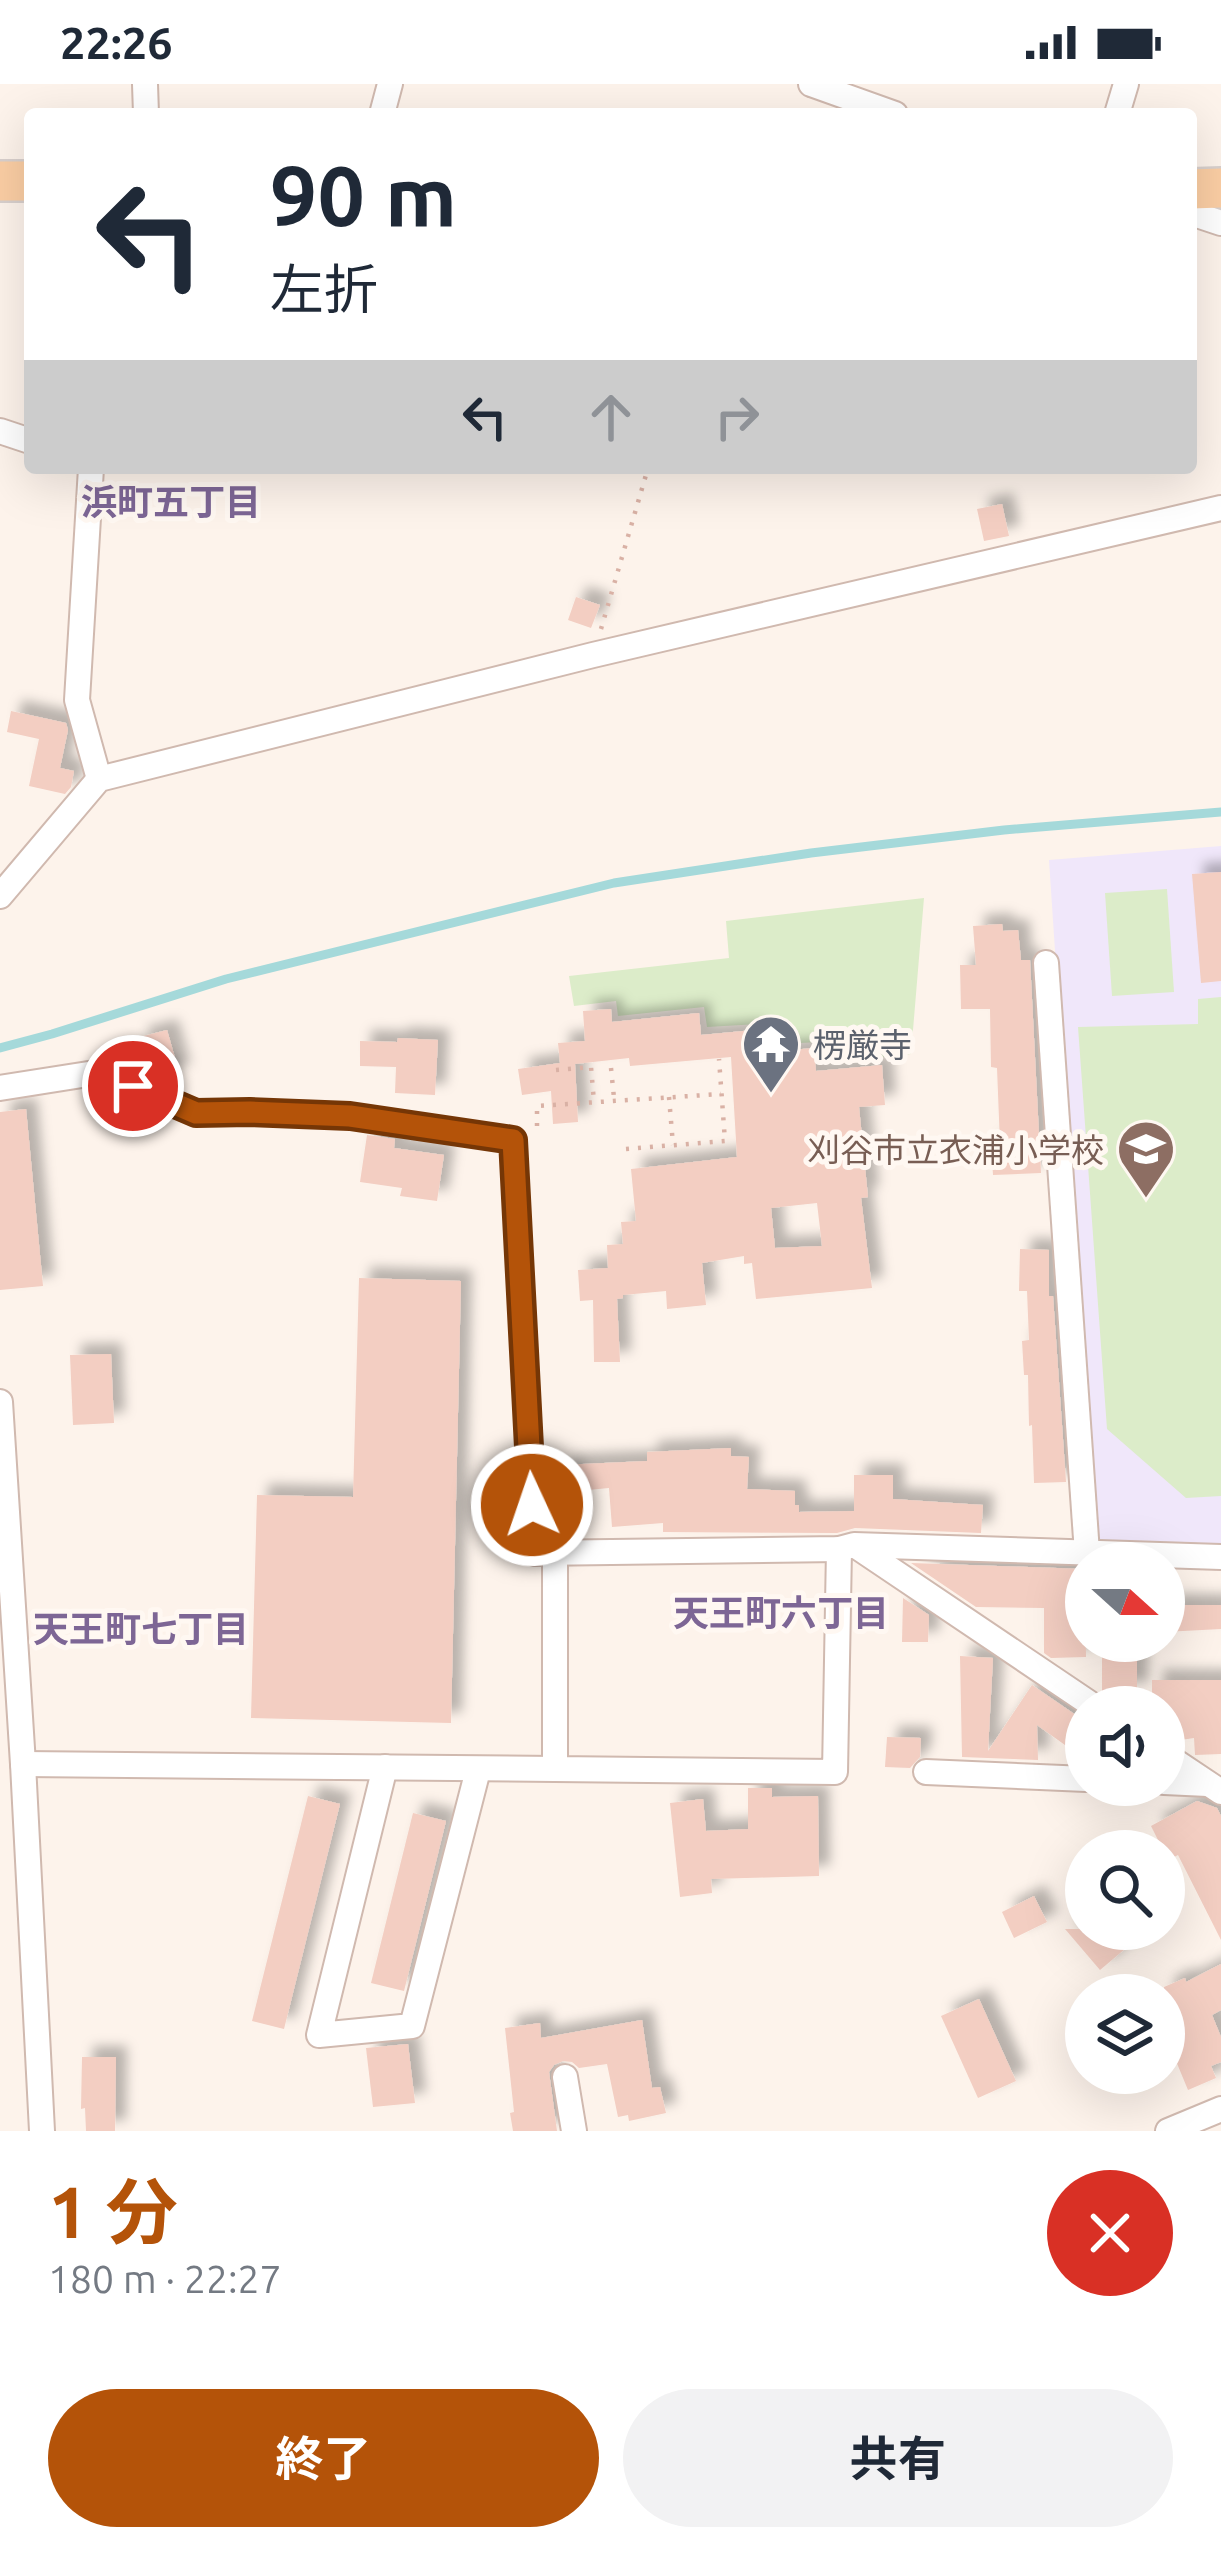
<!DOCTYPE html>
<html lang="ja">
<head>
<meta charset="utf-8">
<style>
	:root { --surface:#fff; --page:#f2f2f3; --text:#1f2937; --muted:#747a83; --accent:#b45309 }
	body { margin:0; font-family:Ubuntu,"Noto Sans JP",sans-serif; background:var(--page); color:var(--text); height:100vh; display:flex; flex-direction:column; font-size:45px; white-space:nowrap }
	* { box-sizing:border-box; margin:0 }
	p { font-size:39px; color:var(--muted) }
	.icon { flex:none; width:66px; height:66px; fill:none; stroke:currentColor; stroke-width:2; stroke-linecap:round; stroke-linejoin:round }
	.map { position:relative; height:2047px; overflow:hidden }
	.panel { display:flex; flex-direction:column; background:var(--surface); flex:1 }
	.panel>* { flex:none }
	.hud { position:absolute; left:24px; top:24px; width:1173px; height:366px; border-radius:12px; box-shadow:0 12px 48px #0002; background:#fff; color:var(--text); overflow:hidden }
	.needle { width:78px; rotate:111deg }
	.fabs { position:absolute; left:1065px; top:1458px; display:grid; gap:24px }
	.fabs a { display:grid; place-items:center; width:120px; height:120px; border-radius:50%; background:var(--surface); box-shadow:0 12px 48px #0002; font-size:60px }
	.pin { position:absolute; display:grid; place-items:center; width:102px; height:102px; color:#fff; margin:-51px; border:6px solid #fff; border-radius:50%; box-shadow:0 3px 12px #0007 }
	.me { position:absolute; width:132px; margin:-66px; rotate:357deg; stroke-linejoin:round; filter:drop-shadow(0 0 9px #0008) }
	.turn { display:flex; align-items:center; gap:42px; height:252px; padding:0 48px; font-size:54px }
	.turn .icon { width:156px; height:156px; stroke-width:2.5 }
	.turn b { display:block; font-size:84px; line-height:102px }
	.lanes { display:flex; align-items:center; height:114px; padding:0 48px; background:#0003; justify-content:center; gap:60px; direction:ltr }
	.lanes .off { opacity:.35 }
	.round { display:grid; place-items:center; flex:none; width:126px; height:126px; border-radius:63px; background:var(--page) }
	.headline { display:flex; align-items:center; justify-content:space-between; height:204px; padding:0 48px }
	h1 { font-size:72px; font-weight:700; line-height:90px; color:var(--accent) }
	.cta { display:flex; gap:24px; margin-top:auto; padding:24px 48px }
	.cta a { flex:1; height:138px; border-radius:72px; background:var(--accent); color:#fff; font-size:48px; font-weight:700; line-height:138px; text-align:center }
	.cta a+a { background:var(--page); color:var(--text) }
	.status { display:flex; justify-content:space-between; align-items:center; height:84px; padding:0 60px; background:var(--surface); direction:ltr }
	.status svg { height:33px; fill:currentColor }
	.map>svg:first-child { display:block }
	.education { fill:#f0e7fa }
	.green { fill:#dcecc9 }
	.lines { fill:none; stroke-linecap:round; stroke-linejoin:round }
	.stream { stroke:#a5d9da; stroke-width:9 }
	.building { fill:#f3cec2; fill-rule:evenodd; filter:url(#shadow) }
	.minor-casing { stroke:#d0b9af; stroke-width:28 }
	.primary-casing { stroke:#d9d0cd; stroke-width:44 }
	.path { stroke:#d9b1a5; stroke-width:4.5; stroke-dasharray:3 9; stroke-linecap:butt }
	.minor { stroke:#fff; stroke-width:24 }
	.primary { stroke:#fbcea4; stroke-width:39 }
	.route-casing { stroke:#753606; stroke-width:30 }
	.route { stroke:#b45309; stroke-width:21 }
	.labels { text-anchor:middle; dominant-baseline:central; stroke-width:10; stroke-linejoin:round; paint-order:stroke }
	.worship-label { font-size:33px; fill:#5b616d; stroke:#fff8f2; text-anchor:start }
	.education-label { font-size:33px; fill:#785e54; stroke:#fff8f2; text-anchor:end }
	.neighbourhood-label { font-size:36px; font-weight:bold; fill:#7d6695; stroke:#fff8f2 }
</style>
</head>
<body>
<div class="status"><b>22:26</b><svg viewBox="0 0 49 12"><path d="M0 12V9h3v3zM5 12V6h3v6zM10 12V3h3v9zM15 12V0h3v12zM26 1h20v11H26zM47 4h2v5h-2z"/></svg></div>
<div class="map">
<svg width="1221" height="2047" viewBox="0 0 1221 2047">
	<defs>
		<filter id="shadow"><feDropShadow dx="11" dy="-11" stdDeviation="6" flood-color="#0004"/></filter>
	</defs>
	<rect width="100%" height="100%" fill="#fdf3eb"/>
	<polygon class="education" points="1221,762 1221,1466 1109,1465 1094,1456 1049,776"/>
	<g class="green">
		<polygon points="1167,805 1174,908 1112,912 1105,809"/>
		<polygon points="924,814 911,970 821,980 819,958 761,961 759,940 707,943 704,923 618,932 616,917 574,922 569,892 729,874 726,837"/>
		<polygon points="1221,913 1221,1412 1186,1414 1107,1345 1078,943 1198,940 1198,915"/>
	</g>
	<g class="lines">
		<polyline class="stream" points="0,964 52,950 226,895 614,799 811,769 1004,746 1221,728"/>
	</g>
	<g class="building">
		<polygon points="1002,420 1009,452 984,457 977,425"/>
		<polygon points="576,513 600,521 591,544 568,536"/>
		<polygon points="11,627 66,639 68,646 60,684 74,687 71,703 65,710 29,702 39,655 7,648"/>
		<polygon points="1221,788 1221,897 1201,899 1192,790"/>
		<polygon points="1002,840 1003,847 1018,846 1021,876 1030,876 1041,1089 993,1091 991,1060 1000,1060 997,984 991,983 990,925 961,925 960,881 976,881 973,842"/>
		<path d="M611,925L612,938L699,929L701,951L754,946L755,969L814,964L816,987L882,981L885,1021L859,1023L868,1113L861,1114L872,1204L756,1215L752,1179L744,1180V1172L702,1179L706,1221L667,1225L666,1207L623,1211V1214L617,1215L620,1278H594L593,1216L580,1217L578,1186L608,1184L607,1161L623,1160L621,1138L636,1137L631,1085L737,1073L731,973L630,982L629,974L575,980L578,1038L553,1040L551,1007L522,1011L518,985L560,979L558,959L585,957L583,927ZM817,1119L822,1162L775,1164L771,1124Z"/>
		<polygon points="167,946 180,991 161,996 146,990 136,954"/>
		<polygon points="398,954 438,956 435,1011 395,1009 396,983 360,982 360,957 397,958"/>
		<polygon points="26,1025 43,1202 0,1206 0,1028"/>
		<polygon points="367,1051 395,1055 394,1064 444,1071 437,1117 400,1112 402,1104 360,1098"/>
		<polygon points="1020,1165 1049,1166 1049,1212 1053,1212 1066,1398 1034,1399 1032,1341 1029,1342 1028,1291 1024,1291 1022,1257 1029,1256 1027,1207 1019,1207"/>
		<polygon points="359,1194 461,1197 451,1639 251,1634 257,1411 353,1413"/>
		<polygon points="111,1270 114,1339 73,1341 70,1271"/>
		<polygon points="731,1364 731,1372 749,1373 747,1405 795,1407 795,1421 799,1421 799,1428 854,1427 854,1391 893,1391 893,1415 983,1421 981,1449 855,1444 837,1449 663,1448 663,1439 612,1443 609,1404 567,1408 569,1428 549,1429 548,1401 563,1400 561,1381 647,1377 647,1368"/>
		<polygon points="911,1479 1085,1485 1086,1573 1051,1574 1044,1569 1044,1524 976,1523"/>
		<polygon points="903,1514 929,1531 928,1558 902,1558"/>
		<polygon points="1164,1521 1221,1521 1221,1545 1164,1548"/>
		<polygon points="1102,1557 1137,1557 1137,1609 1102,1608"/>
		<polygon points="960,1572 993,1574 988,1667 1032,1601 1086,1638 1086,1676 1037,1641 1038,1676 962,1673"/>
		<polygon points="1152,1596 1221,1596 1221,1670 1195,1671 1194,1654 1174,1657 1168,1654 1164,1623 1152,1623"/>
		<polygon points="887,1653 921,1654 920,1673 910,1684 885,1683"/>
		<polygon points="748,1704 772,1704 772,1713 818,1712 819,1792 711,1795 712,1809 680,1813 670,1719 703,1715 706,1747 748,1745"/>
		<polygon points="308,1712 340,1720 284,1945 252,1937"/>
		<polygon points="1197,1717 1217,1724 1221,1732 1221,1856 1178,1771 1168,1776 1151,1742"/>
		<polygon points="413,1729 446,1737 404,1907 371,1899"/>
		<polygon points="1034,1812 1047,1838 1014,1854 1002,1828"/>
		<polygon points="1065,1845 1119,1845 1132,1859 1100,1886"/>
		<polygon points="1221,1880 1221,1926 1212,1931 1221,1953 1221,1978 1211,1982 1216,1994 1188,2006 1171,1965 1178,1962 1164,1928 1164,1903 1185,1894 1186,1898"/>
		<polygon points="979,1915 1016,1997 978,2014 941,1932"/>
		<polygon points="642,1936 652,2004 660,2003 666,2029 629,2037 628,2031 618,2033 607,1980 579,1984 572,1978 563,1977 554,1981 549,1988 557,2047 513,2047 510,2029 514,2028 505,1944 540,1939 541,1954"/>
		<polygon points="408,1960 415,2019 373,2023 366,1964"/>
		<polygon points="82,1973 116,1973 115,2047 86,2047 85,2024 81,2025"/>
	</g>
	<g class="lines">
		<defs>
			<g id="minor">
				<polyline points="145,0 146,30"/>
				<polyline points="811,0 895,30"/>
				<polyline points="382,30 390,0"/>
				<polyline points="1117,30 1126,0"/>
				<polyline points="1191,129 1221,139"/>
				<polyline points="0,347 30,357"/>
				<polyline points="91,384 77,616 99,695"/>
				<polyline points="0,812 99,695 593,571 1221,424"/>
				<polyline points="1046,879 1087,1469"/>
				<polyline points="0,1004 101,988 196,1029 250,1028 350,1032 513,1056 535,1469 839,1465 854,1461 1221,1473"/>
				<polyline points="0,1318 23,1680 42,2047"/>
				<polyline points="856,1462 1095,1623"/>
				<polyline points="555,1469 555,1685 835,1688 839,1465"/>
				<polyline points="1164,1670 1221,1708"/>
				<polyline points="23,1680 555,1685"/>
				<polyline points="385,1683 319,1951 412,1942 478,1686"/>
				<polyline points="926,1688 1086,1695"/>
				<polyline points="1164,1698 1208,1700"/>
				<polyline points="565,1993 574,2047"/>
				<polyline points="1168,2047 1221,2025"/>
			</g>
			<g id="primary">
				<polyline points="0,97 30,97"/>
				<polyline points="1191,105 1221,104"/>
			</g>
		</defs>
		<use href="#minor" class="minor-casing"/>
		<use href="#primary" class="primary-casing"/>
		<g class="path">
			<polyline points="601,545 648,384"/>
			<polyline points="611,984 614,1014"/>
			<polyline points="556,986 591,983 594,1018"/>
			<polyline points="669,1013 673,1061"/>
			<polyline points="537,1042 537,1022 721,1010"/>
			<polyline points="626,1065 725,1057 719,975"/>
		</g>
		<use href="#minor" class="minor"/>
		<use href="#primary" class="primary"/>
	</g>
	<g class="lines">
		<defs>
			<polyline id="route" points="133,1002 196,1029 250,1028 350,1032 513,1056 532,1421"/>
		</defs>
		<use href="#route" class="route-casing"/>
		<use href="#route" class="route"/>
	</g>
	<defs>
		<symbol id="temple-pin" viewBox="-11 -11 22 30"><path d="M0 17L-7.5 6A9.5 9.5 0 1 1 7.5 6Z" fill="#6b7280" stroke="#fff8f2"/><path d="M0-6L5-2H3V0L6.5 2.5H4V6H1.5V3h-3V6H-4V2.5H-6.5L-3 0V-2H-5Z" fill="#fff"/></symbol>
		<symbol id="school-pin" viewBox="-11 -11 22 30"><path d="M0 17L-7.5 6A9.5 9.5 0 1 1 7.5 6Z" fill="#8d6e63" stroke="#fff8f2"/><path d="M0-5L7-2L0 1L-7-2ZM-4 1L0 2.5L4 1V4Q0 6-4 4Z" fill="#fff"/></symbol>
	</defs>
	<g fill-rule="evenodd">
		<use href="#temple-pin" x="738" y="927" width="66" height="90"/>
		<use href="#school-pin" x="1113" y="1032" width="66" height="90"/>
	</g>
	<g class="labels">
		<g class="worship-label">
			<text x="813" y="960">楞厳寺</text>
		</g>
		<g class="education-label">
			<text x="1104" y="1065">刈谷市立衣浦小学校</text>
		</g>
		<g class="neighbourhood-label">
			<text x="171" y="417">浜町五丁目</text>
			<text x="781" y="1528">天王町六丁目</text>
			<text x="141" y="1544">天王町七丁目</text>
		</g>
	</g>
</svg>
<div class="fabs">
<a><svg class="needle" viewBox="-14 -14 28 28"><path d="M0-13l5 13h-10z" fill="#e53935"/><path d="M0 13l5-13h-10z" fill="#747a83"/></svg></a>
<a><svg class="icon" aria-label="sound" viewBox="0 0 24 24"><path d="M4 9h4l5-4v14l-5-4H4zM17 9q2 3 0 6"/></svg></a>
<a><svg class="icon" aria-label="search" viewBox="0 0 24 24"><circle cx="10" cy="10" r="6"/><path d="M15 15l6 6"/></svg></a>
<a><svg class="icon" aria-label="layers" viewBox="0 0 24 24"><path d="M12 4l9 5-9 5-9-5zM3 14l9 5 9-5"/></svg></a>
</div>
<div class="pin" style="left:133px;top:1002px;background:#d93025"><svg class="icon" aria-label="arrive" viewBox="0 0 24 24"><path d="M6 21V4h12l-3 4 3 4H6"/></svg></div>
<svg class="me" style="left:532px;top:1421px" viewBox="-20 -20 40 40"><circle r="17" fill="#b45309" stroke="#fff" stroke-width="3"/><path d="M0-11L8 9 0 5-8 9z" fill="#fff"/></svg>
<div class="hud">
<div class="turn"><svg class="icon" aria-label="left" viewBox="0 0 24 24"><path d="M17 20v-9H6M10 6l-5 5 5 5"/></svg><div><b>90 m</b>左折</div></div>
<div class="lanes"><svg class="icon" aria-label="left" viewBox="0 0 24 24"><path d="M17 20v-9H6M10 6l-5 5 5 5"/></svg><svg class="icon off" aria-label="ahead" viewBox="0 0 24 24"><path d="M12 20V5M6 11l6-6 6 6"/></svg><svg class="icon off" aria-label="right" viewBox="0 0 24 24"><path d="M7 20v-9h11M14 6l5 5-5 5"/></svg></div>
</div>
</div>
<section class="panel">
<div class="headline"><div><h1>1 分</h1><p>180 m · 22:27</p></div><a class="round" style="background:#d93025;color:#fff"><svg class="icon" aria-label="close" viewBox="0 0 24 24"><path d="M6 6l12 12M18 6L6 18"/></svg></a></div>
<div class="cta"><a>終了</a><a>共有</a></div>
</section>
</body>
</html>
